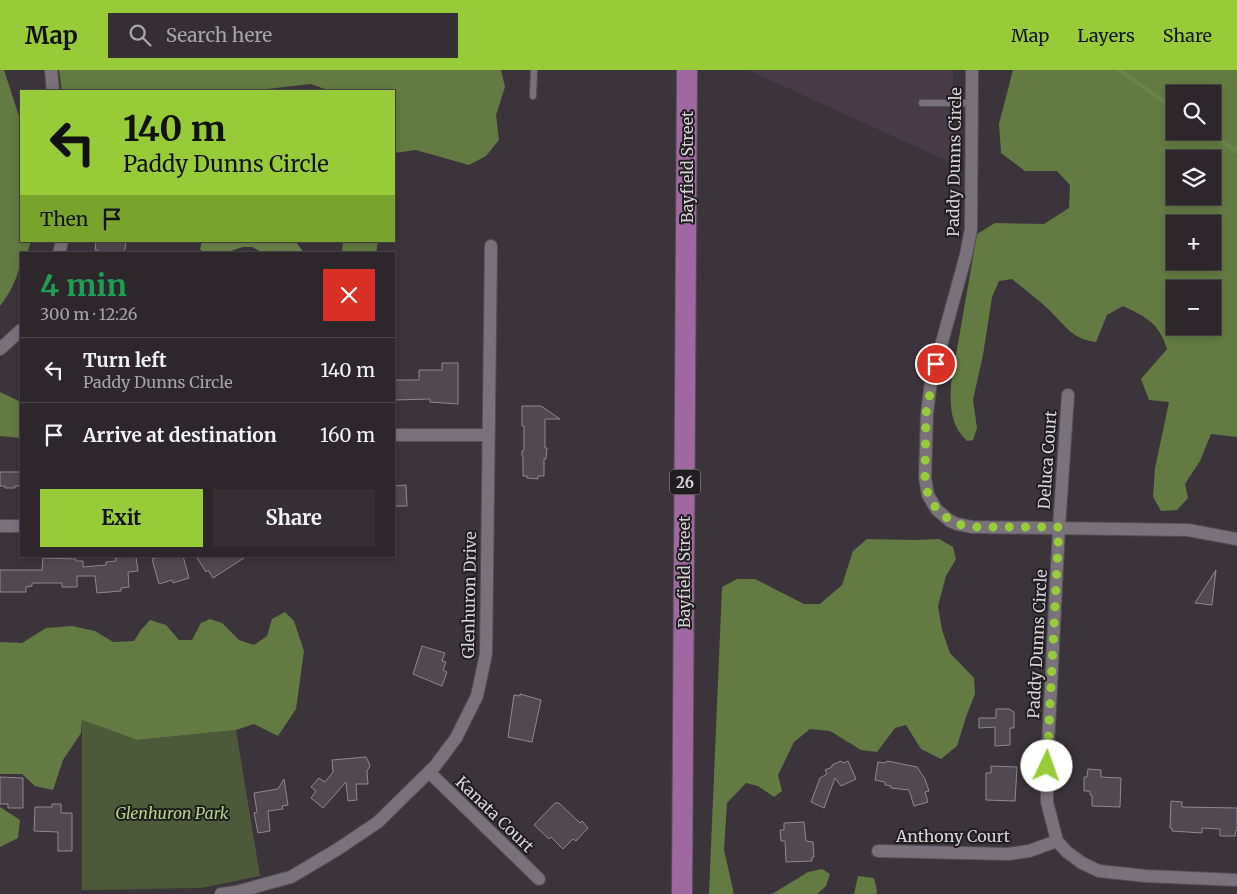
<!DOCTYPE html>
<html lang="en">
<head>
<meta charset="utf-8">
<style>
	:root { --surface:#2d272c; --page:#352f34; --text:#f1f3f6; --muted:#a7a5a9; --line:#484448; --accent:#97cc38 }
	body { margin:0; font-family:Merriweather,serif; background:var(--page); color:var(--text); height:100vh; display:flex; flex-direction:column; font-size:19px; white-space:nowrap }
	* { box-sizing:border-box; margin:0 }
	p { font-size:16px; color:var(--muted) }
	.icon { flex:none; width:28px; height:28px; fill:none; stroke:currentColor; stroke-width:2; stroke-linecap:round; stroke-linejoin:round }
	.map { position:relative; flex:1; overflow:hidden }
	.panel { position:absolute; left:20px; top:182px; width:375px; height:305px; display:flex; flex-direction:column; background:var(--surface); border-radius:0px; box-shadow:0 2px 8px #0003,0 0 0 1px var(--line) }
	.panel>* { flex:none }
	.top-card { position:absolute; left:20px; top:20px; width:375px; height:152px; border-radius:0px; box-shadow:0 2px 8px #0003,0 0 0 1px var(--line); background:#97cc38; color:#111; overflow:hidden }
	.fabs { position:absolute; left:1166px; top:15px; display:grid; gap:10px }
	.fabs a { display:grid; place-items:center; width:55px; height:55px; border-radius:0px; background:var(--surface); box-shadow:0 2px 8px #0003,0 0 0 1px var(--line); font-size:25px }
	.pin { position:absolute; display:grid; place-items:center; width:42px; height:42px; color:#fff; margin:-21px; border:2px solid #fff; border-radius:50%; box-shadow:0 1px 5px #0007 }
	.me { position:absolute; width:55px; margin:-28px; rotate:3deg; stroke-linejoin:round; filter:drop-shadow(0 0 4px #0008) }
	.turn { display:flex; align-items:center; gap:18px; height:105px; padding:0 20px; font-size:22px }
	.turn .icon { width:65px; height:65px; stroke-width:2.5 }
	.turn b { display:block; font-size:35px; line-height:42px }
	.then { display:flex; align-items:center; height:48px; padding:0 20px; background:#0003; gap:10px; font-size:19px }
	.round { display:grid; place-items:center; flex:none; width:52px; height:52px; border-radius:0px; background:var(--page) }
	.summary { display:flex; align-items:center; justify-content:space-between; height:85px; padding:0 20px }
	h1 { font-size:30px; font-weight:700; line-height:38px; color:#1e9e55 }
	.primary-button { display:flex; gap:10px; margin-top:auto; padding:10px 20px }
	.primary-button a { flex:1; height:58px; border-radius:0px; background:var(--accent); color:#111; font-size:20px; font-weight:700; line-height:58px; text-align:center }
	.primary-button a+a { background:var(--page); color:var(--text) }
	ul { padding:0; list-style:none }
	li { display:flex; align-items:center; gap:15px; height:65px; padding:0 20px; border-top:1px solid var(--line) }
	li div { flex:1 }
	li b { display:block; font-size:19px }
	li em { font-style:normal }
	header { display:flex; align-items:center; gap:30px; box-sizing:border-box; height:70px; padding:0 25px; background:var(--accent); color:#111 }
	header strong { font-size:24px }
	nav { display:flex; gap:28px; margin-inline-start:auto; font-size:18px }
	.search { width:350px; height:45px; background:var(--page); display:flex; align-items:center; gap:12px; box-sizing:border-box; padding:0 18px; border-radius:0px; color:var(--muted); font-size:19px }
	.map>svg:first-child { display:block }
	.built { fill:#473b47 }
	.green { fill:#4c5a39 }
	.forest { fill:#637a43; fill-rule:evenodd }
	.water { fill:#6c834c }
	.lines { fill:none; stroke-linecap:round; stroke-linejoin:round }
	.stream { stroke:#6c834c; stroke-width:4 }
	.building { fill:#504950; stroke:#908790 }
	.lane-casing { stroke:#565055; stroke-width:8 }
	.street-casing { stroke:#565055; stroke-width:14 }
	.primary-casing { stroke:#565055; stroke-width:22 }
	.lane { stroke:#7a727a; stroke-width:6 }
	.street { stroke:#7a727a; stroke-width:12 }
	.primary { stroke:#9f68a0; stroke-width:20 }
	.route { stroke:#97cc38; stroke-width:9; stroke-dasharray:0 16.2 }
	.labels { text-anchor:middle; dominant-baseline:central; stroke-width:4; stroke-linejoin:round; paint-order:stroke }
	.shield { fill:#201d20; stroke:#a19da1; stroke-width:1 }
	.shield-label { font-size:15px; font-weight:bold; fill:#d8d4d8 }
	.street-label { font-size:16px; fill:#d8d4d8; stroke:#201d20 }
	.park-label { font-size:16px; font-style:italic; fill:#b4d685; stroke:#201d20 }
</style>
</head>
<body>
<header>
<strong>Map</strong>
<div class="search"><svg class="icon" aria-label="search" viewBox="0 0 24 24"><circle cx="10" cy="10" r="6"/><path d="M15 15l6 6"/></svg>Search here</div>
<nav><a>Map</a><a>Layers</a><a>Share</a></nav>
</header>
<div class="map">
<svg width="1237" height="824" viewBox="0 0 1237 824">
	<rect width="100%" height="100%" fill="#3c343b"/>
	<polygon class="built" points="748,0 953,0 952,93"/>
	<polygon class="green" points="82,650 137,670 236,660 260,806 201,818 82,820"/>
	<g class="forest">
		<path d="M0,0H4L21,52V171H31L27,184H21C21,202 11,222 0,236Z"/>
		<polygon points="59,0 501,0 505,17 496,45 499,70 486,86 469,95 416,80 394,83 394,21 330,21 311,14 250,21 62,21"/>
		<path d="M1013,0H1237V367L1211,364L1200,391L1185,414L1188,428L1177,440L1161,441L1153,427L1155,398L1169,332L1149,330L1141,309L1167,279C1159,253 1146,247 1123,236L1107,245L1096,272C1070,269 1064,253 1046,237C1035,227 1024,219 1012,209L999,211L992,227L983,285L973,330L977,358L973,370L967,371C950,355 950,336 951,314L977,164L995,153L1044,154L1069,138L1070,115L1057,101H1025L1001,83L999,54ZM1175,24H1212V61H1175ZM1175,89H1212V126H1175ZM1175,154H1212V191H1175ZM1175,219H1212V256H1175Z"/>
		<polygon points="343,171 378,171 376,184 342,184"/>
		<polygon points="0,322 21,332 21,368 0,366"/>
		<polygon points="867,469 914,470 939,469 953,477 956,489 946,506 938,536 942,560 950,583 974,608 975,624 966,647 957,676 941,689 921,679 906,655 895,658 877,682 861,680 830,661 810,659 794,672 778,705 782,721 774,727 758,716 746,713 727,733 724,780 734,824 709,824 722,517 737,509 755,509 804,534 820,534 842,515 853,481"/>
		<polygon points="285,542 294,551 304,581 296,639 278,666 254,654 236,660 137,670 82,650 81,663 63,690 53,720 35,716 22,704 0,704 0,572 22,573 46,558 72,556 95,561 113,572 134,571 141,560 150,550 166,555 179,570 192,570 201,553 210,549 222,553 239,570 254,575 267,566 272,549"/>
		<polygon points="0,737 20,750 18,768 0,777"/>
		<polygon points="822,799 830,804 826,816 817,824 772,824 808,802"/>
		<polygon points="858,806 874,808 877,821 876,824 854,824"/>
	</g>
	<polygon class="water" points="202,171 295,171 305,184 265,184 252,177 243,177 221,184 204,184 200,179"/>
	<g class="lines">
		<g class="stream">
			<polyline points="1119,0 1175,39"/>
			<polyline points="1208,61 1237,82"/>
		</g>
	</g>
	<g class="building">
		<polygon points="96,171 126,171 125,179 122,184 98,184 98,180 95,180"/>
		<polygon points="442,293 458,293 458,334 430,332 430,329 394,330 394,310 419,310 419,300 442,300"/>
		<polygon points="522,336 541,336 560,349 545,349 545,378 547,378 546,389 544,389 544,406 538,406 538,409 527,408 527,406 523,406 523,387 522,386 522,381 524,380 524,356 522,356"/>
		<polygon points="0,402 21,402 21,416 15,416 15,418 5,418 5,416 0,416"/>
		<polygon points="406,415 407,436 394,436 394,416"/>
		<polygon points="162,486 183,486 189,508 173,513 172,510 159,514 152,489"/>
		<polygon points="196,486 247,486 213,508 208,500 206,502"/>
		<polygon points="130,487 136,487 138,501 128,502 129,517 121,518 121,521 97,523 95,506 77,506 77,517 62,517 62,513 32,513 32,516 26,517 26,522 0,522 0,500 42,500 43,488 76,489 76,491 83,491 83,497 106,495 106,492 116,491 115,488"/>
		<polygon points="1216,500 1212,535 1195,533"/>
		<polygon points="422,576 445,583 442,591 446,592 443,600 447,602 442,616 413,604"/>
		<polygon points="520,624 541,630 532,672 508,667 514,625 520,626"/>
		<polygon points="996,639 1009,639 1014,642 1014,658 1010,658 1010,675 995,676 995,657 979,658 979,648 996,648"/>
		<polygon points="366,687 369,693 370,696 367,701 368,714 356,714 357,730 348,731 346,712 323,738 311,728 316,721 311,717 319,708 325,712 333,702 332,690"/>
		<polygon points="841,691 843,693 848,691 856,709 841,716 835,708 824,738 811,732 820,708 827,704 825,700 832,697 832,695"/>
		<polygon points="887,691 917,697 925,709 929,721 925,722 928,732 914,736 909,720 891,718 891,716 885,715 885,712 875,710 878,692 885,693"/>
		<polygon points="991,696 1017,697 1015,731 986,730 986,703 991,703"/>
		<polygon points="1088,699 1101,700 1101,707 1121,708 1120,737 1092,736 1092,725 1090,725 1090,721 1084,721 1084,707 1087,707"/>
		<polygon points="0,707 23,708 23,738 8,738 8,734 0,734"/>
		<polygon points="284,709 288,735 282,736 283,739 268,741 270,761 258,763 254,743 257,742 254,723 278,719"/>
		<polygon points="1171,731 1182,732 1182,737 1237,738 1237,760 1236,760 1235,766 1220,766 1220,759 1202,758 1202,763 1172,761 1172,758 1170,758"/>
		<polygon points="555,733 559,733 580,753 582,751 588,758 576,771 573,769 563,779 551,767 549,769 534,755"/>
		<polygon points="52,734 61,734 61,743 72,743 72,781 58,781 58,762 34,761 35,737 52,737"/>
		<polygon points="804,752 806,771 813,772 814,787 812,787 812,791 786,792 785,771 781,771 780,760 784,760 784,753"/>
	</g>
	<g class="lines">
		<defs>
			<g id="lane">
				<polyline points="533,26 534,0"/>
				<polyline points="922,33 972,33"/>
			</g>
			<g id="street">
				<polyline points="51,0 53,21"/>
				<polyline points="972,0 971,159 966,185 931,312 927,343 925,408 928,425 937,440 950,451 957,454 972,457 1188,460 1237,469"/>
				<polyline points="59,184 62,171"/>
				<polyline points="0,279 21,260"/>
				<polyline points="1068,325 1059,457 1047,696 1047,732 1057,771 1067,782 1082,793 1099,801 1146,806 1237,810"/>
				<polyline points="394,365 488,365"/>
				<polyline points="0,456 21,456"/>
				<polyline points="429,702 539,809"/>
				<polyline points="878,781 1008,784 1029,781 1057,771"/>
				<polyline points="221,824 236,822 291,807 338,779 378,752 435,696 456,668 477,626 486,584 491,176"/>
			</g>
			<polyline id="primary" points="682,824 687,0"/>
		</defs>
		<use href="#lane" class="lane-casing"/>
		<use href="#street" class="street-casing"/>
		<use href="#primary" class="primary-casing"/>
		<use href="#lane" class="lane"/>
		<use href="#street" class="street"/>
		<use href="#primary" class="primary"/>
	</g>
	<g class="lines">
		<polyline class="route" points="936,294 926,343 925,408 928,425 937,440 950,450 957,454 972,457 1059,457 1047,696"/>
	</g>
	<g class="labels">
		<rect class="shield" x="670" y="399.5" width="30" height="25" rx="4"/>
		<g class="shield-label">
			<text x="685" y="412">26</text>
		</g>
		<g class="street-label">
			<text transform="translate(954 92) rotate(-89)">Paddy Dunns Circle</text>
			<text transform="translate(687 97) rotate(-90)">Bayfield Street</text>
			<text transform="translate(1047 390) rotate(-86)">Deluca Court</text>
			<text transform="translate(684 502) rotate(-90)">Bayfield Street</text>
			<text transform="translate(469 525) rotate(-89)">Glenhuron Drive</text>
			<text transform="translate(1037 574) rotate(-87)">Paddy Dunns Circle</text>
			<text transform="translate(495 744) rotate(44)">Kanata Court</text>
			<text x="953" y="766">Anthony Court</text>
		</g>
		<g class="park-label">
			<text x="172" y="743">Glenhuron Park</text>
		</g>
	</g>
</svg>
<div class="fabs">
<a><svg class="icon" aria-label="search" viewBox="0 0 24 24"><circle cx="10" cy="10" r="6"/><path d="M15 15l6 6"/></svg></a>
<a><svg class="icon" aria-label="layers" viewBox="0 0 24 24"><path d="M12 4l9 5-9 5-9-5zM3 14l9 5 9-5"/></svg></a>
<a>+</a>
<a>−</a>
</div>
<div class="pin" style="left:936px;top:294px;background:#d93025"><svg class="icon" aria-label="arrive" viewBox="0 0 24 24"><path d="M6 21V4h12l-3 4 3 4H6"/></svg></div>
<svg class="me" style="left:1047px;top:696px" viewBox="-20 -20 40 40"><circle r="19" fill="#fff"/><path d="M0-13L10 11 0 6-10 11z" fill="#97cc38"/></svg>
<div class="top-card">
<div class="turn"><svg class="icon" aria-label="left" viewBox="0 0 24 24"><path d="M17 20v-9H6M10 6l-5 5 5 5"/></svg><div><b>140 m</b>Paddy Dunns Circle</div></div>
<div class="then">Then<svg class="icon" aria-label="arrive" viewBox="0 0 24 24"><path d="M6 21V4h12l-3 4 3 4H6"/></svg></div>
</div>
<section class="panel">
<div class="summary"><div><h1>4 min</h1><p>300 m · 12:26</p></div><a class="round" style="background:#d93025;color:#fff"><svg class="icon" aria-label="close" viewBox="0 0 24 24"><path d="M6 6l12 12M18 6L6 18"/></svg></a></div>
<ul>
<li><svg class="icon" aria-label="left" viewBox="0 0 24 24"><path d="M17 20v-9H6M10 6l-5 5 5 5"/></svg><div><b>Turn left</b><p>Paddy Dunns Circle</p></div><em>140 m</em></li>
<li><svg class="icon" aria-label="arrive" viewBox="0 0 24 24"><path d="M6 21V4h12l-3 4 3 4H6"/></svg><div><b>Arrive at destination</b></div><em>160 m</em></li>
</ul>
<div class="primary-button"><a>Exit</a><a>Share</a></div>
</section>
</div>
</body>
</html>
